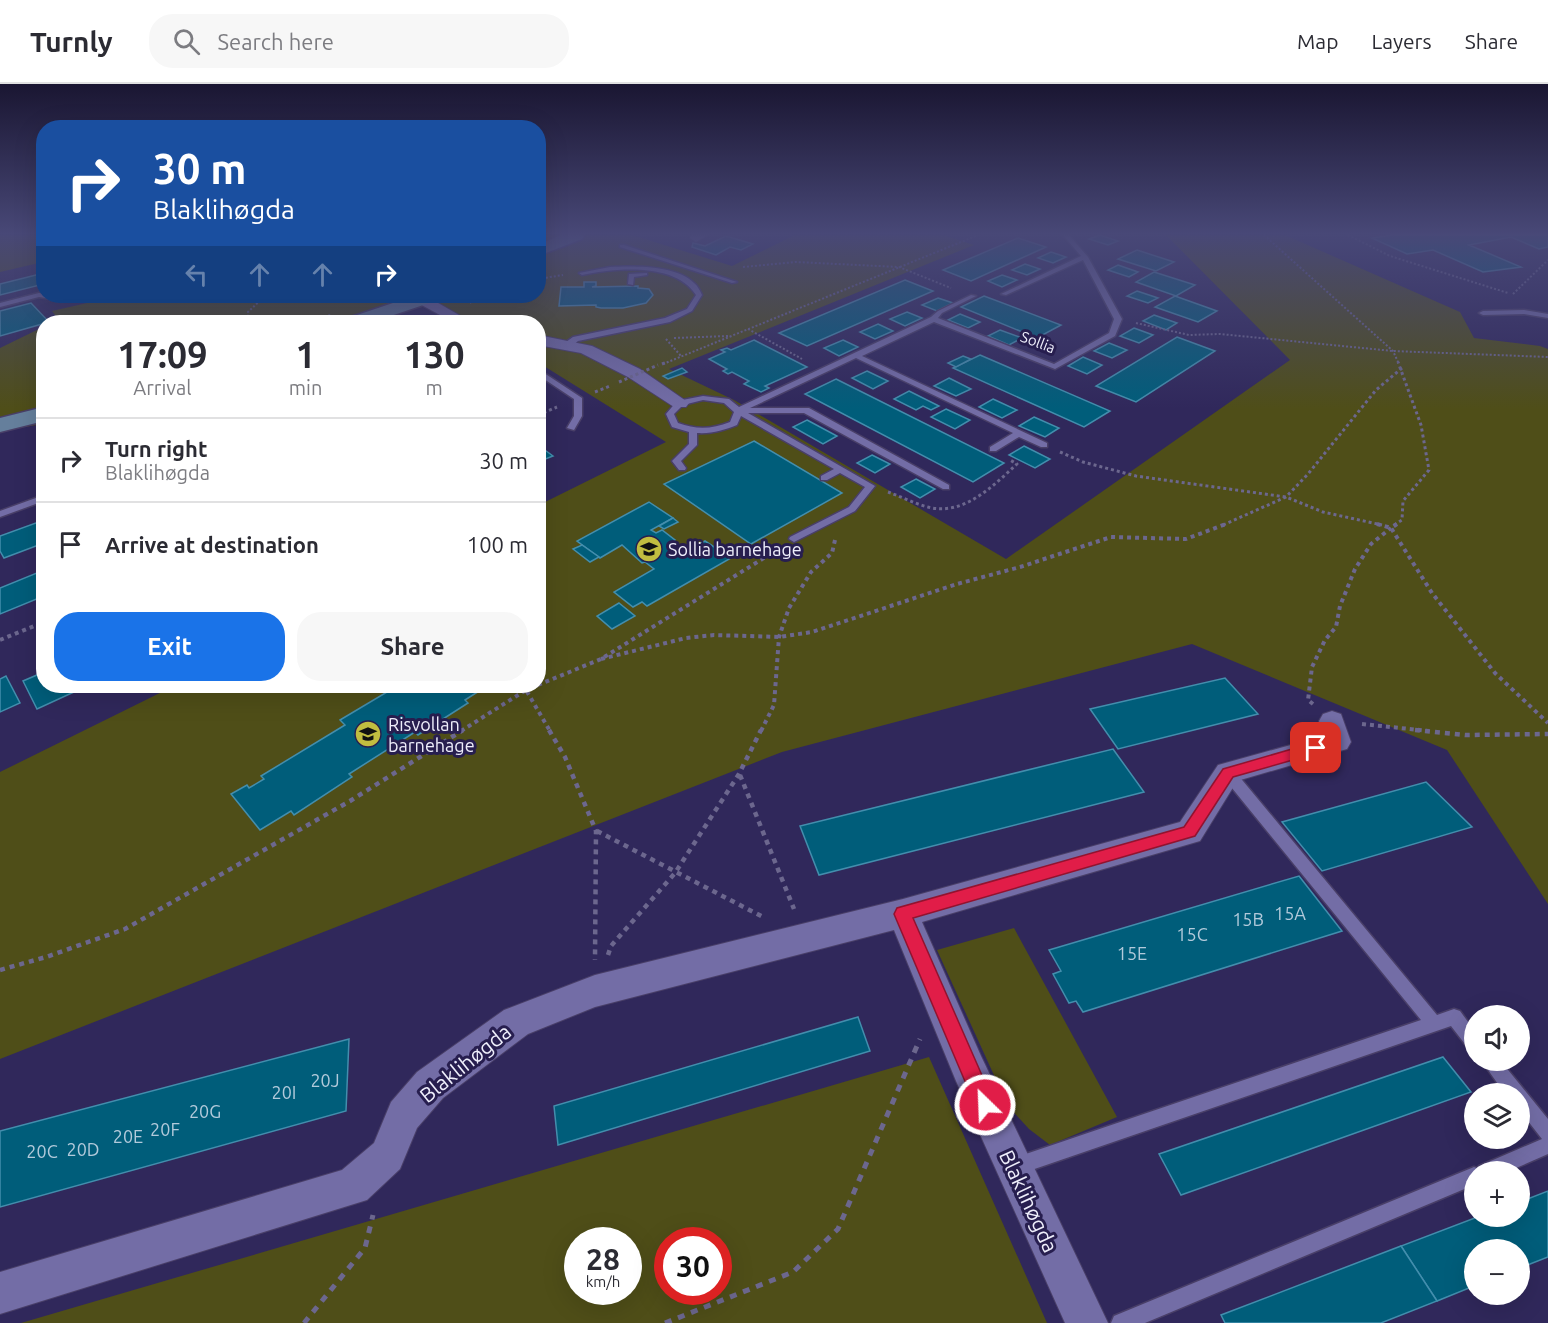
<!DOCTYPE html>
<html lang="en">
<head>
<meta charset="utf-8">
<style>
	:root { --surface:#fff; --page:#f7f7f7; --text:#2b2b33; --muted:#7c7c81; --line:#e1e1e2; --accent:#1a73e8 }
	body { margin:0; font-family:Ubuntu,sans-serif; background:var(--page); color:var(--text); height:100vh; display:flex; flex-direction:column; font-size:22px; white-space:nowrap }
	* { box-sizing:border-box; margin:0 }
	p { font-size:20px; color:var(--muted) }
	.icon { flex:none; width:33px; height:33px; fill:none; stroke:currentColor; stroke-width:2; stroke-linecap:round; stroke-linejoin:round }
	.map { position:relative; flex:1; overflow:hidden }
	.panel { position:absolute; left:36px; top:231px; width:510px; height:378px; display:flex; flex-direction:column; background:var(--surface); border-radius:24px; box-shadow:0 6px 24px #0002 }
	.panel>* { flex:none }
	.top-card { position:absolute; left:36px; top:36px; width:510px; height:183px; border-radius:24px; box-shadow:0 6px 24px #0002; background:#1a4fa0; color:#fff; overflow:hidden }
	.tools { position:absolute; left:1464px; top:921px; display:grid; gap:12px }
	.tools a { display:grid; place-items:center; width:66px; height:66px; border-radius:50%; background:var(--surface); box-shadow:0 6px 24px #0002; font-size:30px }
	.speed { position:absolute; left:564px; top:1143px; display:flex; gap:12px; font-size:30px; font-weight:700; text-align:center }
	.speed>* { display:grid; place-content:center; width:78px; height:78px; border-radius:50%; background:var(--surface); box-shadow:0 6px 24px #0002; line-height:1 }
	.speed small { font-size:15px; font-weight:400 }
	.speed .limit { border:9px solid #d22; background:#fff; color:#111 }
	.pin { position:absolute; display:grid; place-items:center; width:51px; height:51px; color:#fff; margin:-26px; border-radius:12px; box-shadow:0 3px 9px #0006 }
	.me { position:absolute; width:66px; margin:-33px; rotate:336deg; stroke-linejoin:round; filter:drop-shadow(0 0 4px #0008) }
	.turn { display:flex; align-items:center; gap:21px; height:126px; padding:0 18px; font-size:27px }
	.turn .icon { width:78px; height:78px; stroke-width:2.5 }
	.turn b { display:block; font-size:42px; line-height:51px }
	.lanes { display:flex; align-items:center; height:57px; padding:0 18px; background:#0003; justify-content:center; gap:30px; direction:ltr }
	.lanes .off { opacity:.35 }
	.eta { display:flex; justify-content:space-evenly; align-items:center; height:102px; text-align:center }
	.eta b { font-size:36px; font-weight:700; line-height:42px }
	.cta { display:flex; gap:12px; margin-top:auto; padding:12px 18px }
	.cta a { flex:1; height:69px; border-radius:24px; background:var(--accent); color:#fff; font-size:24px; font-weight:700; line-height:69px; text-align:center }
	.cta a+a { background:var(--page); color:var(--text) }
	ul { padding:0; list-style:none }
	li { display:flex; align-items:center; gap:18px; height:84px; padding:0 18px; border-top:2px solid var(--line) }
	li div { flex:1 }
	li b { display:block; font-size:22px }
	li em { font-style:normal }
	header { display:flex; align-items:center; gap:36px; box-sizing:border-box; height:84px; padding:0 30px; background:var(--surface); border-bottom:2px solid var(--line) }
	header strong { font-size:28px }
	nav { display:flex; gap:33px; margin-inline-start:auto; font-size:21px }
	.search { width:420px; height:54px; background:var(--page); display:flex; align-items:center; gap:15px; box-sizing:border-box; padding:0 21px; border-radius:24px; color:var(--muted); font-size:22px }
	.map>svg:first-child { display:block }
	.green { fill:#4f4e18; fill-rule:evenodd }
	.building { fill:#005d7a; stroke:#438ead; stroke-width:1.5 }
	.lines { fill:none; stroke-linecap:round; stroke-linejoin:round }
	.lane-casing { stroke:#493f68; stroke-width:3 }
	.street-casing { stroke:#493f68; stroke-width:2 }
	.secondary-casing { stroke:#493f68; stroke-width:3 }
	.path-far4 { stroke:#6c678e; stroke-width:2; stroke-dasharray:2 2; stroke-linecap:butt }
	.path-far3 { stroke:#6c678e; stroke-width:3; stroke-dasharray:3 3; stroke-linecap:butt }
	.path-far2 { stroke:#6c678e; stroke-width:4; stroke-dasharray:4 4; stroke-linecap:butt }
	.path-far1 { stroke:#6c678e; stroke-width:4.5; stroke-dasharray:5 5; stroke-linecap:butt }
	.path { stroke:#6c678e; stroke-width:5; stroke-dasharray:7 7; stroke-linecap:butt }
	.lane { fill:#736da6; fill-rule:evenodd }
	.street { fill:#736da6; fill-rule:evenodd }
	.secondary { fill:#657f9c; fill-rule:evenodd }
	.path-bridge { stroke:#6c678e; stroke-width:3; stroke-dasharray:3 3; stroke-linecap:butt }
	.route { fill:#e11d48; stroke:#92132f; stroke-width:1.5 }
	.labels { text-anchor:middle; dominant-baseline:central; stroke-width:6; stroke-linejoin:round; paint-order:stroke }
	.far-street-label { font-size:15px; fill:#eeeefb; stroke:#271e4f }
	.poi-label { font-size:18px; fill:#eeeefb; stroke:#271e4f; text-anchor:start }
	.near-number-label { font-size:18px; fill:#b2cadb }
	.near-street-label { font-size:21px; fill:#eeeefb; stroke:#271e4f }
</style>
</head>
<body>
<header>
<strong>Turnly</strong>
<div class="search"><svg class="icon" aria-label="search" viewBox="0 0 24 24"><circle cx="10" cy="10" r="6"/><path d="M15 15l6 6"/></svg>Search here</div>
<nav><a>Map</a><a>Layers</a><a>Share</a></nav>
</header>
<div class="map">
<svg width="1548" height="1239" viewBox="0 0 1548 1239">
	<rect width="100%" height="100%" fill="#30285b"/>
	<g class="green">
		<polygon points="0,151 43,151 43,178 0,188"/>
		<polygon points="539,151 632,151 732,182 795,151 943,151 974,161 669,285 734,316 1006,475 1290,276 1166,151 1285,151 1460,228 1474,254 1540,262 1548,265 1548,820 1447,666 1192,560 782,668 0,975 0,688 174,602 538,602 539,421 666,358 539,279 538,238 466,238 423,219 369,238 51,238 58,235 52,227 118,212 538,212"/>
		<polygon points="43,243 43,340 0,347 0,264"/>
		<polygon points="1014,844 1117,1033 1050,1061 1029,1045 1008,1022 937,866"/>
		<path d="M929,973L1047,1239H21ZM578,1156H628V1208H578ZM718,1156V1208H668V1156Z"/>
	</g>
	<g class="building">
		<polygon points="1100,151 1118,157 1108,161 1089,155"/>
		<polygon points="1392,151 1548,151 1548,163 1539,165 1511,153 1469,161 1521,183 1483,188 1433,166 1407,170 1372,154"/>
		<polygon points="726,152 753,160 741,166 730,163 716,171 692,163 693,159 705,162"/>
		<polygon points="1018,154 1046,163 971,197 943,186"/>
		<polygon points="1137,166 1174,178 1156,187 1118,175"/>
		<polygon points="1051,168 1066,173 1053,179 1038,174"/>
		<polygon points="1025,180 1040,185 1027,191 1012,186"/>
		<polygon points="1118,181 1138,188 1129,193 1108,186"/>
		<polygon points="1154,188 1195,201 1176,212 1136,198"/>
		<polygon points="44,189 44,200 0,211 0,200"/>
		<polygon points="1002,191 1017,196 1002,203 988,197"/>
		<polygon points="905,196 933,207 807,262 779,249"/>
		<polygon points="584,198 596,198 596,202 592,203 638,202 638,204 649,205 653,211 646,219 623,224 601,224 596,223 596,221 559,222 561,203 584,203"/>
		<polygon points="1137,207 1158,214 1148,219 1127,212"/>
		<polygon points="984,212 1061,241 1037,254 961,223"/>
		<polygon points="1175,212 1217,227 1198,238 1155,223"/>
		<polygon points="938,214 953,219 937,227 922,221"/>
		<polygon points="31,219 49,238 0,252 0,227"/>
		<polygon points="907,228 922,234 905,242 890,235"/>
		<polygon points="960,230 980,238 968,244 948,236"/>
		<polygon points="1154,231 1177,239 1166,246 1143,237"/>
		<polygon points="878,240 893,247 875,255 860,248"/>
		<polygon points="1134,244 1153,251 1139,259 1120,252"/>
		<polygon points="1000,246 1022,254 1009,261 988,252"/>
		<polygon points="1177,253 1215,267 1136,318 1096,302"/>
		<polygon points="754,256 807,283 765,302 769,304 761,308 744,300 749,297 732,288 728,290 723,287 727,285 709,275 725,268 721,266 727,264 731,266"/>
		<polygon points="843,256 858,263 839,272 824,264"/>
		<polygon points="1109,259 1127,266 1112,274 1094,267"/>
		<polygon points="980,271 1110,327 1084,343 953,284"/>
		<polygon points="963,272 971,275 956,283 948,279"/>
		<polygon points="1083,273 1102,281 1087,290 1068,282"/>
		<polygon points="682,284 687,288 668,295 663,292"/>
		<polygon points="867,287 888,297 873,305 852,294"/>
		<polygon points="949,294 971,305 956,312 934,302"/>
		<polygon points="836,295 1004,379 973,398 805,310"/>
		<polygon points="909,307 939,322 931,326 923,322 916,326 894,315"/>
		<polygon points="993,315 1017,326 1002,334 979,323"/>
		<polygon points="946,325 970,336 955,345 931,333"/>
		<polygon points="1034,333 1059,344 1045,353 1019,342"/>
		<polygon points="807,336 837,352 823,360 793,343"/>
		<polygon points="754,357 842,409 751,460 664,400"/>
		<polygon points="538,361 553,372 538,378"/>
		<polygon points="1024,362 1050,375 1035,384 1009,371"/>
		<polygon points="872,371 890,380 875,389 857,379"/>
		<polygon points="916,395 935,405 920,414 901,403"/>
		<polygon points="649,418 673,434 651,446 656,449 662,446 675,456 670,459 682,465 680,466 684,469 705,457 731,474 647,522 642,518 633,523 614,508 654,485 645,478 642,479 622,461 600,474 577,457"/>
		<polygon points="673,434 678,438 664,445 659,442"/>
		<polygon points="44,436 44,459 4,474 0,467 0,452"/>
		<polygon points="582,461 599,473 590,478 573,465"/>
		<polygon points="44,486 44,512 0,530 0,504"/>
		<polygon points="619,519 635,532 612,545 597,532"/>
		<polygon points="44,588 44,602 87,602 37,625 23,597"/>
		<polygon points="6,592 20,619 0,628 0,595"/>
		<polygon points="1225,594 1258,630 1118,665 1090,625"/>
		<polygon points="397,602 487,602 465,616 468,619 418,651 415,648 349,690 352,693 294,731 291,727 260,746 231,710 247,701 249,704 264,695 261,692 345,641 340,636"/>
		<polygon points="1113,665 1144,708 819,791 800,742"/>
		<polygon points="1426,698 1472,743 1322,787 1282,738"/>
		<polygon points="1299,792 1342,847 1083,928 1076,917 1069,919 1053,890 1061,887 1049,866"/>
		<polygon points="858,933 870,967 558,1061 554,1022"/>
		<polygon points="349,955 346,1027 0,1123 0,1047"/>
		<polygon points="1443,973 1471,1008 1181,1111 1159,1070"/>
		<polygon points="1548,1107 1548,1173 1520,1184 1520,1166 1474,1166 1474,1202 1437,1217 1401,1162 1480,1132 1520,1132 1520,1118"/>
		<polygon points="1401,1162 1437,1217 1381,1239 1225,1239 1221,1231"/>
	</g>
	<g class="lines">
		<defs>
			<g id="lane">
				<path d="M1063,151H1069L1088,173L1122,235L1115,252L1055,285L934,238L862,272L1047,359V363H1041L1019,353L996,367H990V363L1013,349L856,274L750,324H809L949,401V405H943L804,329H748L875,402L855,427L794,458L789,455L790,453L849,423L865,403L840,389L827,396H821V392L834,385L741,332L737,341C724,346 712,350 697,349V361L681,377L686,384L685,386H679L672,377L689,360V348L672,343L666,330L677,317L703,312L729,315L739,323L931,233L938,227L971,211L976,212L942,229L938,234L1054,280L1109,249L1114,235L1083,176L1006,211L1001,210L1081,172ZM703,316L724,319L734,328L730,338C712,345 697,346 678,339L674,330L683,321Z"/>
				<polygon points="620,161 624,161 737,198 732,199 620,163"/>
				<path d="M610,183C634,182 676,181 694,199C698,202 700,207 702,211L692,227L670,238L578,257L572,262H566V258L573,253L665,234L687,225L696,211C675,178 615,184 582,191L579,189Z"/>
				<polygon points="647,189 647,191 634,193 633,201 628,200 629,190"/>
				<polygon points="39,209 44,210 44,212 82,212 65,217 39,213 0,223 0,219"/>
				<polygon points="1524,226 1548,230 1548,234 1524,230 1483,231 1479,229 1483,227"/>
				<polygon points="538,285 582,314 582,332 574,346 567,344 574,332 574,315 538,291"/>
				<polygon points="44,411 44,417 0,433 0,427"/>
				<polygon points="1228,684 1233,685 1437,931 1454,925 1460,927 1474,946 1474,966 1468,964 1451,942 1017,1091 1011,1088 1008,1082 1011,1076 1017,1073 1421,936 1223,693 1222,689 1223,685"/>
				<polygon points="1481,976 1500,976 1548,1035 1548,1070 1507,1088 1474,1088 1474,1101 1145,1239 1111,1239 1114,1232 1474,1083 1477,1084 1479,1082 1542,1055 1520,1027 1520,1010 1505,1010"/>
			</g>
			<g id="street">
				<polygon points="692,151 708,151 696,158 690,154"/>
				<polygon points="416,212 426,212 471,238 453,238 416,218 414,215"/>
				<polygon points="538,251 592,262 640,285 689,319 686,323 674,323 628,293 581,269 538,261"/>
				<polygon points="1332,627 1341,630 1351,658 1347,665 1237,697 1200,757 922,838 981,972 1108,1239 1065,1239 956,997 894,846 595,923 528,950 443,1014 417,1044 400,1085 367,1116 0,1230 0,1188 342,1086 374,1059 391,1018 417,988 504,926 595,891 903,815 1180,738 1218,681 1323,652 1319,637 1323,630"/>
			</g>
			<g id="secondary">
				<polygon points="561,151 584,151 582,155 538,172 538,161"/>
				<polygon points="414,212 440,212 438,216 373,238 345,238 348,234"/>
				<polygon points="44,323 44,337 0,348 0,334"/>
			</g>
		</defs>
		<use href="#lane" class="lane-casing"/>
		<use href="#street" class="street-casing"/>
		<use href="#secondary" class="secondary-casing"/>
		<g class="path-far4">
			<polyline points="1264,151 1393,267 1399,280"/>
			<polyline points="1348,151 1390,172 1508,209"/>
			<polyline points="743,183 796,178 899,183 951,204"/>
			<polyline points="538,195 563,191"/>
			<polyline points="1513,210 1548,176"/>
			<polyline points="267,212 344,218"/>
			<polyline points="461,212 470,212"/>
			<polyline points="470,219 478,212"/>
			<polyline points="253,238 248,235 248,228 265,212"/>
			<polyline points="297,238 331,231"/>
			<polyline points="1136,239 1189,251 1220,250 1393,267 1548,273"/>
			<polyline points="748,245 802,275"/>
			<polyline points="674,254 728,252"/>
			<polyline points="666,255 681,272"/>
			<polyline points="663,280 978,151"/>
		</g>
		<g class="path-far3">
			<polyline points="662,280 667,278"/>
			<polyline points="595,308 610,302"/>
			<polyline points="538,331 557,323"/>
			<polyline points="1060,368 1083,378 1136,392 1286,413 1323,428 1382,441"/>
			<path d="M888,408C902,413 917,421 932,424C966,430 994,401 1017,380L1010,376"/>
			<polyline points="1223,441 1286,413 1308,390 1376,306 1402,284"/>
			<polyline points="1394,441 1402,436 1403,417 1429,386 1421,341 1398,278"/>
		</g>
		<g class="path-far2">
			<polyline points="1377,440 1391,444"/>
			<polyline points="1397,440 1391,444 1432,509 1495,589 1548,639"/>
			<polyline points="0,556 44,538"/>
			<polyline points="601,575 686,554 714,551 779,553 812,548 957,500 1020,483 1111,453 1186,455 1226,440"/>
			<polyline points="538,601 601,575 780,464"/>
			<polyline points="521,602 526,606 550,647"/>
			<polyline points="1313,620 1308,616 1312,583 1325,556 1336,543 1340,522 1355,485 1371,460 1391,444"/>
			<polyline points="1362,640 1429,647"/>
			<polyline points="461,647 526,606 537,602"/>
			<polyline points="761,647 774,621 779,553 789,524 811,488 832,469 835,456"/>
		</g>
		<g class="path-far1">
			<polyline points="549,646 565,673 596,747 595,876"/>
			<polyline points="1415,646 1465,651 1548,650"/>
			<polyline points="740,691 794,825"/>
			<polyline points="597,747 763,833"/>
			<polyline points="608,871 611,862 675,789 739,690 761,646"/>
			<polyline points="0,886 46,873 125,845 350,717 463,646"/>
		</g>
		<g class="path">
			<polyline points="304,1239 365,1164 373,1131"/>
			<polyline points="665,1239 793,1188 838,1145 920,955"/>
		</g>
		<use href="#lane" class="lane"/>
		<use href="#street" class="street"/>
		<use href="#secondary" class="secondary"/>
		<polyline class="path-bridge" points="619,298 658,281"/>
	</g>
	<linearGradient id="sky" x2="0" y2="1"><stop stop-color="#1a1632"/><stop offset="0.46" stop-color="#484877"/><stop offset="1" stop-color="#484877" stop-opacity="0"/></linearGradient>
	<rect width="1548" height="325" fill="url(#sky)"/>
	<polygon class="route" points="1316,658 1321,660 1323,664 1321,668 1233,693 1195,752 913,834 995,1021 992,1028 985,1031 978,1028 894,830 897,824 1184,743 1223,685"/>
	<defs>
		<symbol id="school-disc" viewBox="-11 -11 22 22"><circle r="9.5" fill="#c1bd40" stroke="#271e4f"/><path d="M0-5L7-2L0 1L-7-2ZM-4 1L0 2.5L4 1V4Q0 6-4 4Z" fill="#111"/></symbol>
	</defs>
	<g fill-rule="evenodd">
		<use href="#school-disc" x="634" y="450" width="30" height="30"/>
		<use href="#school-disc" x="353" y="635" width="30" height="30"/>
	</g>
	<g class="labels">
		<g class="far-street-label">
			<text transform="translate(1038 258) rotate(21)">Sollia</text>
		</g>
		<g class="poi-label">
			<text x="668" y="465">Sollia barnehage</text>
			<text x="388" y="640">Risvollan<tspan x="388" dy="21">barnehage</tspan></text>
		</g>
		<g class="near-number-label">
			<text x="1290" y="829">15A</text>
			<text x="1248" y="835">15B</text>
			<text x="1192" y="850">15C</text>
			<text x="1132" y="869">15E</text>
			<text x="325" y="996">20J</text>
			<text x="284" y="1008">20I</text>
			<text x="205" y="1027">20G</text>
			<text x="165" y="1045">20F</text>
			<text x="128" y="1052">20E</text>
			<text x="83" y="1065">20D</text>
			<text x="42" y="1067">20C</text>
		</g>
		<g class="near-street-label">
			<text transform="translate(465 979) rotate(-39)">Blaklihøgda</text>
			<text transform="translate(1029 1117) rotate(65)">Blaklihøgda</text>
		</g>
	</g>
</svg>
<div class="tools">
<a><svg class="icon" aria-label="sound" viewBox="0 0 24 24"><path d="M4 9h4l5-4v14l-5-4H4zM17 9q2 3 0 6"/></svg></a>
<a><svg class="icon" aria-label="layers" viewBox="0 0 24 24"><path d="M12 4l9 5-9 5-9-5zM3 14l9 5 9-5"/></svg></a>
<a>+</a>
<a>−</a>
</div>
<div class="speed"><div>28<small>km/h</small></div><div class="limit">30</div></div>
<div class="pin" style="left:1316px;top:664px;background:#d93025"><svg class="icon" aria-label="arrive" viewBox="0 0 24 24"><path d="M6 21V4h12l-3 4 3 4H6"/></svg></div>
<svg class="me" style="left:985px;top:1021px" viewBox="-20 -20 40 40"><circle r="17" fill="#e11d48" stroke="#fff" stroke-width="3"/><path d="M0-11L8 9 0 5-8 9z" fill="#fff"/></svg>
<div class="top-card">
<div class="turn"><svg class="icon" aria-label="right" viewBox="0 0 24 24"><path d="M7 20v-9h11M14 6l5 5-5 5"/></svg><div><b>30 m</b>Blaklihøgda</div></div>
<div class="lanes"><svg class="icon off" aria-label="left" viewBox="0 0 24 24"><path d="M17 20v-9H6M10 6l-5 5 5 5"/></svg><svg class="icon off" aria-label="ahead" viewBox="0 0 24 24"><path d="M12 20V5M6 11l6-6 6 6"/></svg><svg class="icon off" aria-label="ahead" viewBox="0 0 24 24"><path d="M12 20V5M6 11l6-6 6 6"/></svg><svg class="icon" aria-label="right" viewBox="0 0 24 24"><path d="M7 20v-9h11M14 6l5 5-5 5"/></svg></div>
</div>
<section class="panel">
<div class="eta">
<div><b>17:09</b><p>Arrival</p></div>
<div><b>1</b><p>min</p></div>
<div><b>130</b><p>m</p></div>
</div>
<ul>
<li><svg class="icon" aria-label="right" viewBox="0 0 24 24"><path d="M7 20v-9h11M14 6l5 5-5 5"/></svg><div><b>Turn right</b><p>Blaklihøgda</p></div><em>30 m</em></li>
<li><svg class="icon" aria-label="arrive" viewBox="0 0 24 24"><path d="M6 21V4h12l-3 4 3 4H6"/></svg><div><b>Arrive at destination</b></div><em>100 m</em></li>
</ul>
<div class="cta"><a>Exit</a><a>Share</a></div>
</section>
</div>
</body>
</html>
